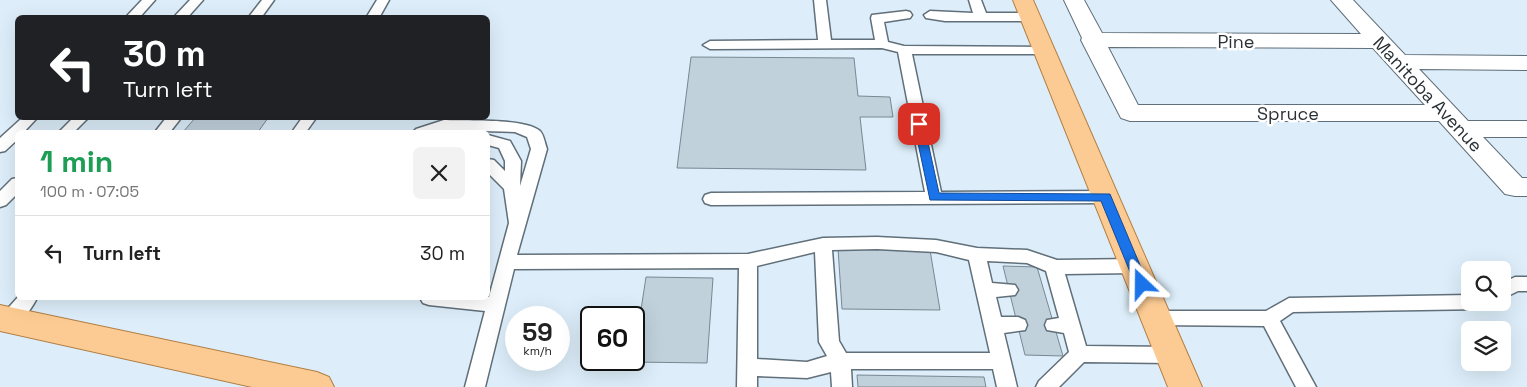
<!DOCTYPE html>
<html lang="en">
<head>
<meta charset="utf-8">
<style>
	:root { --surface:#fff; --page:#f2f2f2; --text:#222; --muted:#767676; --line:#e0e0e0 }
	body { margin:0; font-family:"Space Grotesk",sans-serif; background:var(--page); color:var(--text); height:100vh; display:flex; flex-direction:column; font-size:19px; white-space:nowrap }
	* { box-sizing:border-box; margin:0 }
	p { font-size:16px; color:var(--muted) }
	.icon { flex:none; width:28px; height:28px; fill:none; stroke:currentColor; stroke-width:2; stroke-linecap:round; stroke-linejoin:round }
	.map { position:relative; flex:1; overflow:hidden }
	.panel { position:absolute; left:15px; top:130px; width:475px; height:170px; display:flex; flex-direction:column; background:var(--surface); border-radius:8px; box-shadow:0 5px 20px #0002 }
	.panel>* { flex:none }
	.hud { position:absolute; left:15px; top:15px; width:475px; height:105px; border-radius:8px; box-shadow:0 5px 20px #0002; background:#202124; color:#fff; overflow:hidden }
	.fabs { position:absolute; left:1461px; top:261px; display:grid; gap:10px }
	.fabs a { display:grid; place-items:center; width:50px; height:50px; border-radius:8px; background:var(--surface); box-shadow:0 5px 20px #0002; font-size:25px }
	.speed { position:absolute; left:505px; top:306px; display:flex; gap:10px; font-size:25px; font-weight:700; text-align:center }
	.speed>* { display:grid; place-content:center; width:65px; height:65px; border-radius:50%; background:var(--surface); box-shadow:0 5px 20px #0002; line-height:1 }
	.speed small { font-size:12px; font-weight:400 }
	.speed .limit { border:2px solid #111; border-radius:8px; background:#fff; color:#111 }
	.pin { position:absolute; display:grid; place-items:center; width:42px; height:42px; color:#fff; margin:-21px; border-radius:10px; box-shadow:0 2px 8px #0006 }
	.me { position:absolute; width:55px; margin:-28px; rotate:337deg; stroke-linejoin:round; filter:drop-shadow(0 0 4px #0008) }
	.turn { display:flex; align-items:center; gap:18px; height:105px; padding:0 25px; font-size:22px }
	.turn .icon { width:65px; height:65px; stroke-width:2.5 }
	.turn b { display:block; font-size:35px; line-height:42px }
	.round { display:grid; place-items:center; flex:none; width:52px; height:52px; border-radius:8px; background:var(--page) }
	.head { display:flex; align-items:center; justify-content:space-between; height:85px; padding:0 25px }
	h1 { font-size:30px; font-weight:700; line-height:38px; color:#1e9e55 }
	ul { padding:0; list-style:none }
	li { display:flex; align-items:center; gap:15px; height:75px; padding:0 25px; border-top:1px solid var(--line) }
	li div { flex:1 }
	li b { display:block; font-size:19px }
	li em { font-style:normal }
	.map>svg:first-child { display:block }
	.building { fill:#c0d1dc; stroke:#788892 }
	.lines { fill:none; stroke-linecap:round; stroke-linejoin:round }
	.lane-casing { stroke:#606f79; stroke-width:3 }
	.street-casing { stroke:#606f79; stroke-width:2 }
	.primary-casing { stroke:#b17e43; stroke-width:2 }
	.lane { fill:#fff; fill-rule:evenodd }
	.street { fill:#fff; fill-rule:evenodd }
	.primary { fill:#fccb93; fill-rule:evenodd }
	.route { fill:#1a73e8; stroke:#114b97 }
	.labels { text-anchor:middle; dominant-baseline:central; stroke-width:5; stroke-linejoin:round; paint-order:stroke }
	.street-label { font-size:18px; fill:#2a3135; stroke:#fff }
</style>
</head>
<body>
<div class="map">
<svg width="1527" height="387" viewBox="0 0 1527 387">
	<rect width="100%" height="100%" fill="#ddeefa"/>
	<g class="building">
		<polygon points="691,57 854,58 858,96 890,97 893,117 860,117 866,170 677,168"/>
		<polygon points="195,118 268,118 258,132 183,132"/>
		<polygon points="838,248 930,250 940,310 842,309"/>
		<polygon points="1003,266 1037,267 1063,356 1025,355"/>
		<polygon points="646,277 713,278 707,363 633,362"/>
		<polygon points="857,375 984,377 986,387 858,387"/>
	</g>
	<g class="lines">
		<defs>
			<g id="lane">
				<polygon points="142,0 155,0 139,18 125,18"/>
				<polygon points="190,0 203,0 187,18 173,18"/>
				<polygon points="262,0 274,0 261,18 248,18"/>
				<polygon points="377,0 389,0 379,18 366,18"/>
				<polygon points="814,0 826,0 831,40 875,40 871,18 872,15 906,11 910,12 912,15 910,18 884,22 888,42 904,46 1049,47 1051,50 1049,53 1044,54 912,54 941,192 1106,191 1112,193 1114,197 1112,201 1106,203 711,205 705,203 703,199 705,195 711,193 925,192 898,52 882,48 710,49 703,45 710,41 818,40"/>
				<polygon points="969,0 981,0 986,13 1030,13 1036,17 1030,21 945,21 926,18 924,15 930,11 973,13"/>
				<polygon points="22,118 37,118 24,132 18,132 18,139 5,151 0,152 0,138"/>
				<polygon points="73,118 88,118 74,132 59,132"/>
				<polygon points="166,118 181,118 170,132 155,132"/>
				<polygon points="302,118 316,118 306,132 292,132"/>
				<path d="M444,120C465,121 525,118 540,131C544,135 545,144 547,149L517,255L748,254L823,238L877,237L936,240L977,248L1027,250L1057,260L1135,259L1141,261L1144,266L1141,271L1135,273L1065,274L1086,346L1172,347L1179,349L1182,355L1179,361L1172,363L1084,362L1059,387H1036L1039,381L1069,352L1064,333L1047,330L1045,325L1047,320L1059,318L1046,271L1027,263L987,261L992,283L1015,285L1018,290L1015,295L996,297L1001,317H1018L1025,320L1027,325L1025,330L1004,333L1017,387H997L993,369H851L852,387H832L831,372L807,378L757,376V387H737L739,268L514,269L485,387H465L485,311L429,305L423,303L420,298L489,297L509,223L504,189L488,173V159L494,160L505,171V161L499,148L488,145V135L510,141L521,161L520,186L531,149L527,137L515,132L445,130L436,132H413L416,129ZM877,249L936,252L969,260L990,353H846L839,341L832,250ZM815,252L819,342L827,356L807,362L757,359V266Z"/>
				<polygon points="18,178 18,193 6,205 0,207 0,191 12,179"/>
				<polygon points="1515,277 1527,277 1527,291 1518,291 1502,299 1502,283"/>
				<polygon points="1470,295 1470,302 1494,302 1492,307 1485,309 1293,312 1280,321 1316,387 1296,387 1264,326 1156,325 1149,323 1147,318 1149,313 1156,311 1266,311 1289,298"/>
				<path d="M18,297L37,298C31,310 17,330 2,325L0,321L2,315Z"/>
			</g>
			<path id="street" d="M1064,0H1084L1102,33L1361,34L1331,0H1353L1405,55L1527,56V70L1419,69L1468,121H1527V137H1483L1522,178H1527V196H1515L1505,194L1439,121H1130L1121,118L1081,40L1082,38ZM1108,47L1373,48L1425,105H1138Z"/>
			<g id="primary">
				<polygon points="1013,0 1033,0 1202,387 1168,387"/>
				<polygon points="0,305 317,372 329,377 334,387 252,387 0,331"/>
			</g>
		</defs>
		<use href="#lane" class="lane-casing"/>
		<use href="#street" class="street-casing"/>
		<use href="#primary" class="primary-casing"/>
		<use href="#lane" class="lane"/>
		<use href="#street" class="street"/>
		<use href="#primary" class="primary"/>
	</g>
	<polygon class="route" points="919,121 924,124 939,193 1110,194 1148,284 1146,287 1137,287 1135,284 1101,201 930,200 914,124"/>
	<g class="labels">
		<g class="street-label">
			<text x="1236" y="41">Pine</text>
			<text transform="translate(1428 94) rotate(47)">Manitoba Avenue</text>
			<text x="1288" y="113">Spruce</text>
		</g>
	</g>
</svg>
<div class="fabs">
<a><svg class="icon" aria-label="search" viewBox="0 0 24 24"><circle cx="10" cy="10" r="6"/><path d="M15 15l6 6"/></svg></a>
<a><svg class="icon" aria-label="layers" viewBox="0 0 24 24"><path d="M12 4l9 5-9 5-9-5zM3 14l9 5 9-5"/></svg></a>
</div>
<div class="speed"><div>59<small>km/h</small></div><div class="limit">60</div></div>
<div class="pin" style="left:919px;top:124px;background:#d93025"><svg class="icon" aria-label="arrive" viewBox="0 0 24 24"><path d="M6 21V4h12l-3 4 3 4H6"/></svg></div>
<svg class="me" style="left:1142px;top:284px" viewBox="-20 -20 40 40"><path d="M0-17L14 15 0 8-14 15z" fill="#1a73e8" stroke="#fff" stroke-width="4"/></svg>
<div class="hud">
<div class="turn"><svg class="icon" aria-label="left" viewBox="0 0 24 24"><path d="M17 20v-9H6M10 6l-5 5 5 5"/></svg><div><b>30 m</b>Turn left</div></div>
</div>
<section class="panel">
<div class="head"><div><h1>1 min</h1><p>100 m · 07:05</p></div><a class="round"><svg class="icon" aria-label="close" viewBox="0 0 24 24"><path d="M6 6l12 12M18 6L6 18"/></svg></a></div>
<ul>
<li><svg class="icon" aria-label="left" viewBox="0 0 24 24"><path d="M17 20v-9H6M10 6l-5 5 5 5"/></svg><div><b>Turn left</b></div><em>30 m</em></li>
</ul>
</section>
</div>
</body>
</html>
